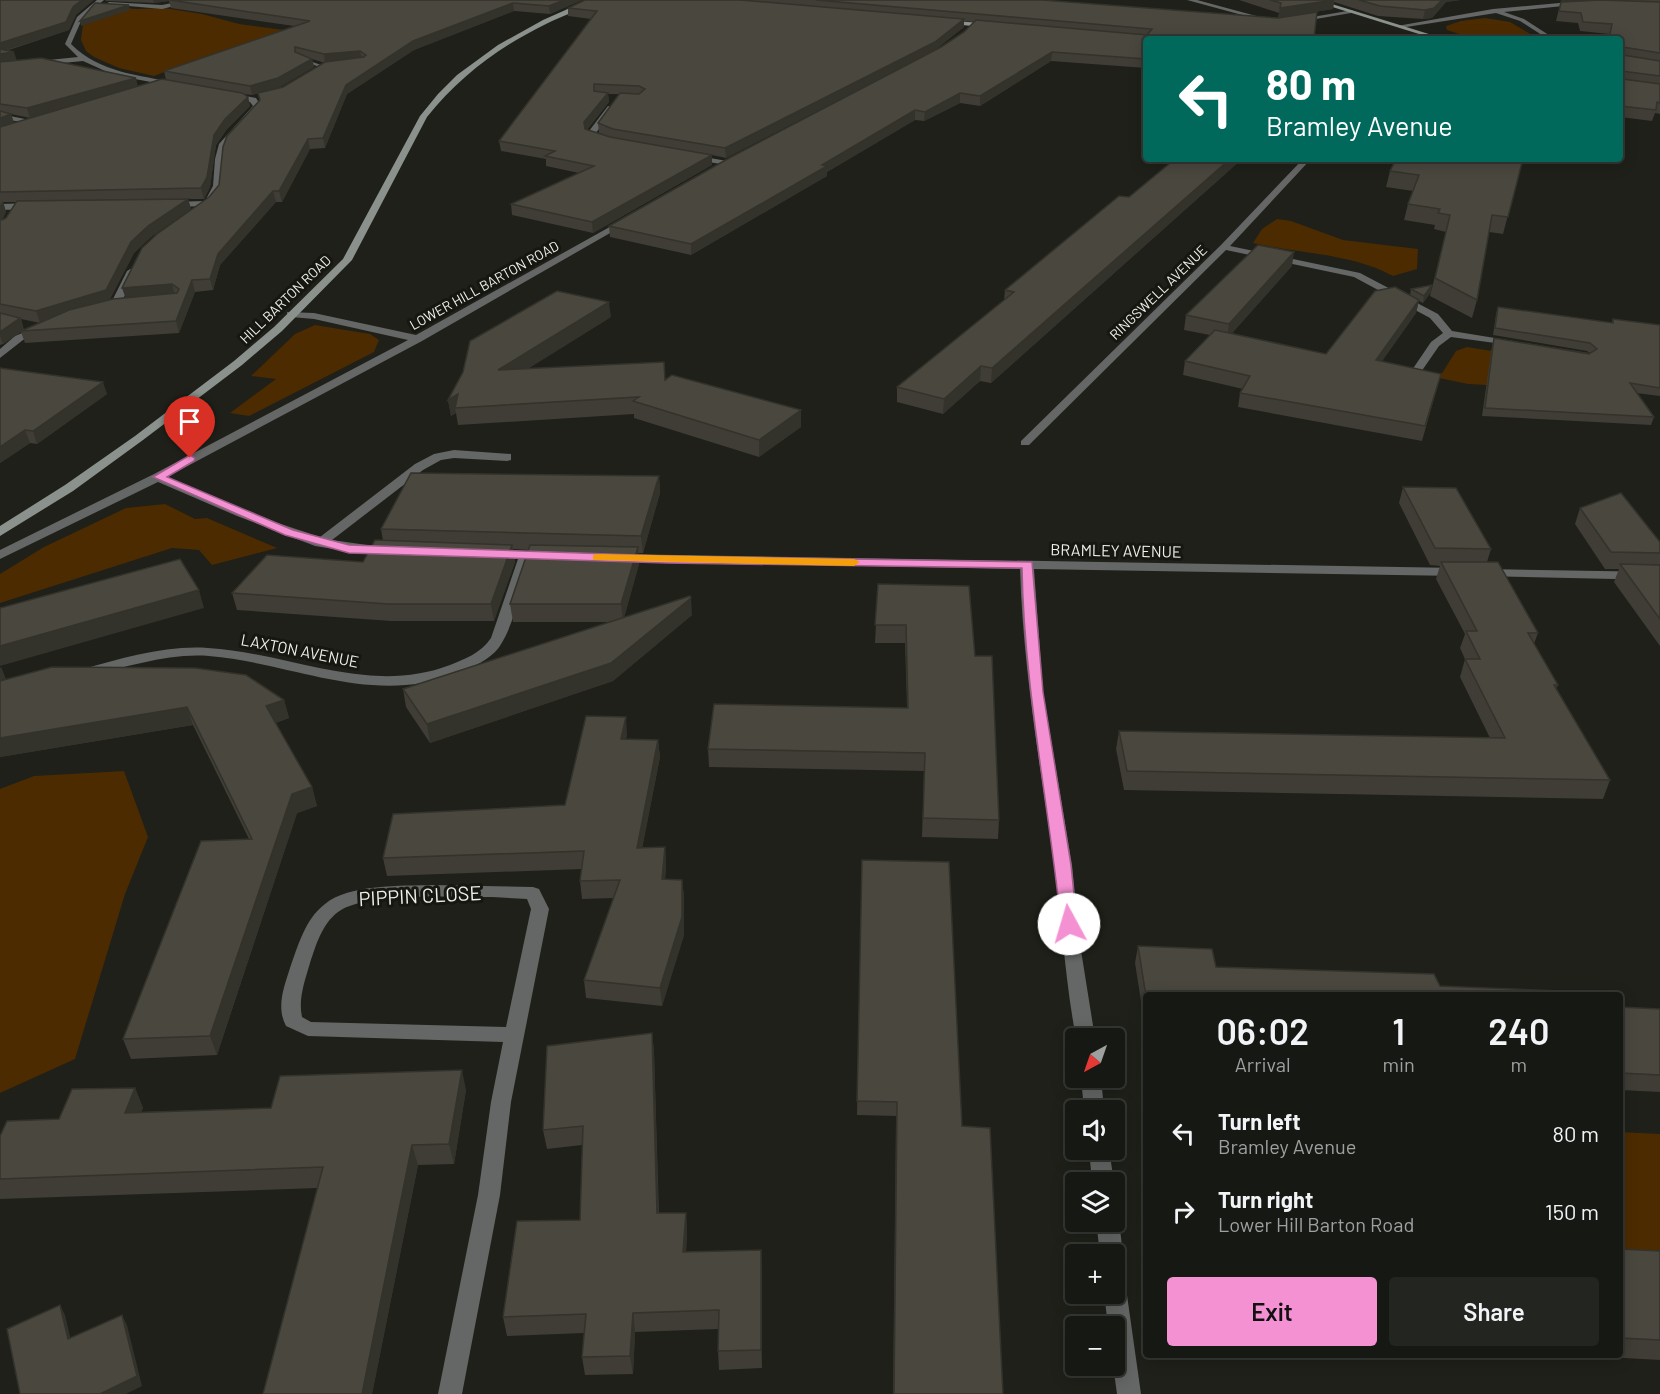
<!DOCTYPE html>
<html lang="en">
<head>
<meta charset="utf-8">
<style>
	:root { --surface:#161813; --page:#232521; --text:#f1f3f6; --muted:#9ea0a0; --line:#353733; --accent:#f491d3 }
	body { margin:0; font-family:Barlow,sans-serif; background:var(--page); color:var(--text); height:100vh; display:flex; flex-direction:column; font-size:22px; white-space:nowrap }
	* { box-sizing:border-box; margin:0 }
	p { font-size:20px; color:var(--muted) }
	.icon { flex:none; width:33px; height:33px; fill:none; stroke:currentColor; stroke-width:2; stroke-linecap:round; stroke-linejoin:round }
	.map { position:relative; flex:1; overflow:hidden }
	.side { position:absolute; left:1143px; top:992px; width:480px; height:366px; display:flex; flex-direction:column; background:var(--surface); border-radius:6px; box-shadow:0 3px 15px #0003,0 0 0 2px var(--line) }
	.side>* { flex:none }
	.hud { position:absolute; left:1143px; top:36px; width:480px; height:126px; border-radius:6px; box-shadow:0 3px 15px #0003,0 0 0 2px var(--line); background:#00695c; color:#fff; overflow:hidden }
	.needle { width:39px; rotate:220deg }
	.tools { position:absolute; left:1065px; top:1028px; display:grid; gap:12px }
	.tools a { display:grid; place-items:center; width:60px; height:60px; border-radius:6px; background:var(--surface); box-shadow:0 3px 15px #0003,0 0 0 2px var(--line); font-size:30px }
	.pin { position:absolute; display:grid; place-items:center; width:51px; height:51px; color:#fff; margin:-62px -26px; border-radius:50% 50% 50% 0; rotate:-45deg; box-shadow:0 0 6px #0007 }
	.pin .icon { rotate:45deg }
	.me { position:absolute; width:66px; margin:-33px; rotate:354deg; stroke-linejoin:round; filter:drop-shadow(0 0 4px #0008) }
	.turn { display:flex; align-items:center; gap:21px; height:126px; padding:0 24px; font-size:27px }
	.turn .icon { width:78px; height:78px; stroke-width:2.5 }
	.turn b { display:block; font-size:42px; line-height:51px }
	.eta { display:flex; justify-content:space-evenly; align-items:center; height:102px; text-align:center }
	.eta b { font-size:36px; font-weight:600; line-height:42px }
	.primary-button { display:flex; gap:12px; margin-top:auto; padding:12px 24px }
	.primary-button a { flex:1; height:69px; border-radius:6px; background:var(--accent); color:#111; font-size:24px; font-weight:600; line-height:69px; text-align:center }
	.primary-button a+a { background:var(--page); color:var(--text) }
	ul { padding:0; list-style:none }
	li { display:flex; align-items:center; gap:18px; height:78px; padding:0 24px }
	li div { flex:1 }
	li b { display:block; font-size:22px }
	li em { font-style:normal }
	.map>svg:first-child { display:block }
	.green { fill:#4c2b00 }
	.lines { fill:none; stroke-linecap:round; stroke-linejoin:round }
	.minor { fill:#646765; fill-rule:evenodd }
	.secondary { fill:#8b918c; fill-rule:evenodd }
	.wall { fill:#3f3d35; fill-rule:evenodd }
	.shaded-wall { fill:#33322b }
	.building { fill:#49473e; stroke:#33322b; stroke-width:1.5 }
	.route { fill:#f491d3; stroke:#9f5e89; stroke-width:1.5 }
	.slow { fill:#f59e0b }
	.labels { text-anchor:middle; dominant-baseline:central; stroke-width:6; stroke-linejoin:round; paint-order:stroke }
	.far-street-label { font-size:14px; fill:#eef0eb; stroke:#151710 }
	.street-label { font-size:16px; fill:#eef0eb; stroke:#151710 }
	.near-street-label { font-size:20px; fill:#eef0eb; stroke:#151710 }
</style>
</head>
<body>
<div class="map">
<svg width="1660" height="1394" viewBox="0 0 1660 1394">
	<rect width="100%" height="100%" fill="#1e2019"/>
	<g class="green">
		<polygon points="115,7 137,9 164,8 202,14 239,24 322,35 237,55 209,55 154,76 119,68 94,57 86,51 81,40 83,24"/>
		<polygon points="1485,18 1510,22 1539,39 1474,39 1447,30 1446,26 1461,21"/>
		<path d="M1277,219L1291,221L1343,240L1418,249L1417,269L1393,276C1351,253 1299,254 1253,243L1262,229Z"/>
		<polygon points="315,325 370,334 379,340 374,352 249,416 230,413 276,379 251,376 295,334"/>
		<polygon points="1467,347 1615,370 1584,390 1468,384 1439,378 1456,351"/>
		<polygon points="165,504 195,519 207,518 277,548 212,565 199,550 172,548 0,603 0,574 44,547 126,508"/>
		<polygon points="124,771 148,837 125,894 75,1059 0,1093 0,789 34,776"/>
		<polygon points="1620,1132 1660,1134 1660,1260 1620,1258"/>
	</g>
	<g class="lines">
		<g class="minor">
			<path d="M97,0H104L82,19L71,44C100,73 139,75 177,83V87L114,75L83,61L0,69V65L78,57L65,44L77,17Z"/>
			<polygon points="187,0 199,0 162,9 106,4 109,2 162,5"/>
			<polygon points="1187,0 1197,0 1271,20 1268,22"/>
			<polygon points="1581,1 1583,4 1504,12 1524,19 1555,39 1548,39 1520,21 1496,13 1400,28 1397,26 1493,9"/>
			<polygon points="1353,10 1351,13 1298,22 1295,20"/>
			<polygon points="298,57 327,67 322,68 298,59"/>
			<polygon points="230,93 256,98 261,106 227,144 223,159 221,186 210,206 168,207 168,203 171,202 205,201 213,186 215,159 219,144 253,106 250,102 227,97"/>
			<polygon points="608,106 615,108 595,134 608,140 608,144 605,144 586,135"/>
			<polygon points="0,114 30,120 41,118 45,120 30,124 0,118"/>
			<polygon points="693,155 727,161 731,163 727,165 690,159 689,157"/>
			<polygon points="1303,159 1311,159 1230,246 1360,273 1438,314 1452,331 1513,341 1518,344 1517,346 1451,337 1439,346 1421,372 1413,372 1412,370 1431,342 1443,333 1430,318 1354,277 1226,250 1029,445 1021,445 1021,441 1221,245"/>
			<polygon points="0,204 33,203 37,206 33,209 0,210"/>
			<polygon points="624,219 631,221 422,341 167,477 275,522 320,537 415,464 434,454 454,450 511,454 511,460 507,461 454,458 441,460 423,470 332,540 388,548 393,549 395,552 393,555 358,553 315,546 237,516 158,482 0,559 0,550 154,474 408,340 314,319 291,317 287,316 287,312 314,313 416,335"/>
			<polygon points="132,268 137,271 122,301 132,304 127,307 111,307 110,305 127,271"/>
			<polygon points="39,326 44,329 43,331 23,340 0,358 0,349 15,336"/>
			<path d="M496,550L547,552L554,556L547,560L531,559C523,583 512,635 495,652C484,663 469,668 455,674C372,706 292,663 209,656C168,653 128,667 88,676L81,672L83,669C123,658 166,645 208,648C290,653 369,696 450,665C465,659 481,653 491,638L518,559L491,557L489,554Z"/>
			<path d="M619,554L1458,568L1465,572L1458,576L1034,569L1043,692L1072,865L1080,944L1095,1038H1076C1065,980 1062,921 1054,862C1040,764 1023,668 1020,569L614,561L612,558L614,555Z"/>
			<polygon points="1485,569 1660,572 1660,580 1480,576 1478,573"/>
			<path d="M432,885L533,887L539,889L549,909L511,1102L500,1195L462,1394H438L478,1195L491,1102L503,1042L308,1036L286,1026C276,1007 284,987 290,968C298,946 305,919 325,904C348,884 403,886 432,885ZM492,897L527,899L531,909L506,1027L311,1022L302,1017C298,998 305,981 310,963C316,945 322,924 338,912C363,892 458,897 492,897Z"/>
			<polygon points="1081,1077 1101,1077 1104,1110 1084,1110"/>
			<polygon points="1089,1149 1109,1149 1114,1182 1092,1182"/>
			<path d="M1115,1214C1120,1226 1125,1249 1119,1261L1114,1263V1254H1100L1096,1221H1114Z"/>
			<polygon points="1114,1271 1122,1274 1125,1281 1141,1394 1117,1394 1113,1365 1114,1326 1108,1326 1104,1293 1114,1293"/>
		</g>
		<g class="secondary">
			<path d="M588,0H596C581,10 562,16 546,24C499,47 460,76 427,117L352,260L282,331L242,365L143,440L73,491L0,536V526L65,485L135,436L234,361L274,327L343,259L420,116L438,94L457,75L498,45L543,20Z"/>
			<polygon points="1310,0 1319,0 1445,39 1435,39"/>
			<polygon points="944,20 992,24 995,26 992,28 942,23"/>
		</g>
	</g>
	<g class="wall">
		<path d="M0,0L76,15L69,30L6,51L17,60L138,86L166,80L164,71L294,26L171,8L169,1L154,3L106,1L105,0H582L550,14L514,11L414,50L347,94L325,148L310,149L282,202H276L220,265L213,290L195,292L179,333L25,343L21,332L3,344L0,345ZM312,59L325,63L283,87L219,185L125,298L110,299L134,253L151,237L191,209L188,199H204L210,187L216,145L227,129L250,106L248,97L244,94L252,95L280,87L314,67ZM11,114L30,118L14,123ZM3,202H16L6,218L2,220L6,212ZM21,319L40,323L24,330Z"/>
		<path d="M585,0H1042L1278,18L1279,13L1239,0H1460L1446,2L1432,18L1423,19L1378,16L1334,2L1333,9L1146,39V68L1051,61L980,106L960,103L924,121L915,120L827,172V176L691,255L610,237L609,226L941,47L964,32L974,22L964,21V27L935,50L726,158L712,155V165L593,233L512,215L511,204L579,173L546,166V159L501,151L499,141L591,19L568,16V8ZM608,94H620L598,123L599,133L610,137L587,130L609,102Z"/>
		<polygon points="1561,0 1660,0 1660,114 1655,113 1652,121 1620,117 1620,39 1608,39 1609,34 1580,31 1578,23 1556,21"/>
		<polygon points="1175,159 1242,159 991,383 980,381 943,414 897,402 897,387 1004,300 1005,290 1129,197"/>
		<polygon points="1523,159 1503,234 1489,232 1477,300 1472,318 1430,296 1446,232 1434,229 1435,225 1404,220 1408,204 1413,191 1386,187 1390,171"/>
		<polygon points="1292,266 1232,333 1326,354 1410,295 1411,289 1432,285 1431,292 1423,303 1419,301 1416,313 1382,361 1437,388 1422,441 1238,407 1240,393 1243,389 1183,375 1185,361 1210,335 1184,330 1186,315"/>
		<polygon points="1498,307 1612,323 1613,319 1660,325 1660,396 1636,393 1654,417 1651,425 1482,416 1492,346 1494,338 1590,353 1587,351 1493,335 1496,314"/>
		<polygon points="611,317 529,368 665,380 801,427 759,457 634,418 634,414 458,425 456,413 451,416 448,400"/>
		<polygon points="0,368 107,394 37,444 30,443 0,463"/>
		<polygon points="659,476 660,493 643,553 638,553 639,564 624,617 692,615 613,681 430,743 406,707 403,689 610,622 513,622 510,604 529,550 513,549 515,562 494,621 391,621 237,610 232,593 363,562 383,541 381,529"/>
		<polygon points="1403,487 1491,549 1487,562 1538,633 1534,644 1558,685 1556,689 1610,780 1603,799 1124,790 1116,749 1119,731 1490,738 1460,677 1465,659 1460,648 1465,634 1436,579 1440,566 1430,565 1399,503"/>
		<polygon points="1580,508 1660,553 1660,646 1614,582 1619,569 1605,569 1575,524"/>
		<polygon points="878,584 975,656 999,820 998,839 922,837 924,771 709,767 708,749 907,708 905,643 875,643"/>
		<polygon points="1,667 6,680 284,700 289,718 275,723 312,787 317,806 297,813 217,1055 131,1059 123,1039 249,839 193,725 0,757"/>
		<polygon points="627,734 626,739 658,740 660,757 642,848 665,847 666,865 665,879 682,880 684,897 684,935 662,1006 586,998 584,980 614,898 582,899 580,881 582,869 387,876 383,858 565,805"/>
		<polygon points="862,860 962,1126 1003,1394 893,1394 896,1116 857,1115"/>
		<polygon points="1138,946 1146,994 1146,1020 1144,1020 1135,963"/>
		<polygon points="1620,1007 1660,1009 1660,1092 1620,1090"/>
		<polygon points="652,1033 654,1052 659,1213 686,1213 687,1232 686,1252 762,1269 762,1368 719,1370 718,1351 718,1329 635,1332 633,1374 585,1375 582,1357 584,1333 507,1336 503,1317 580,1220 582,1145 547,1149 543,1130"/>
		<polygon points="135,1088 143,1108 141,1112 271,1108 466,1090 454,1164 418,1165 372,1394 263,1394 318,1188 0,1199 0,1136 59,1119"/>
		<polygon points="1620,1249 1660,1251 1660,1360 1552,1354 1620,1354"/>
	</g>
	<g class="shaded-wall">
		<polygon points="82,0 94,0 76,15 69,30 0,52 0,43 73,7"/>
		<polygon points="153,0 169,0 169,1 154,3"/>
		<polygon points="564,0 582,0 550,14 549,6"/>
		<polygon points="1334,0 1333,9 1278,18 1280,8"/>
		<polygon points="1442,0 1460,0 1446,2 1432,18 1423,19 1425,10"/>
		<polygon points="1561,0 1594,0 1561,3"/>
		<polygon points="513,3 514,11 414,50 347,94 325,148 323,138 346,85 413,41"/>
		<polygon points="129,5 130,10 81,26 80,21"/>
		<polygon points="964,19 964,27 935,50 726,158 725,148"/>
		<polygon points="360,51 362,60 325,63 324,54"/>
		<polygon points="14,52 17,61 0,63 0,54"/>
		<polygon points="1052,52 1051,61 980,106 980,96"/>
		<polygon points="312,59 314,67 280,87 252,95 250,86"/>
		<polygon points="136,78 138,87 30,118 27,108"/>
		<polygon points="608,93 609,102 585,132 584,122"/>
		<polygon points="960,93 960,103 924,121 925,112"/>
		<polygon points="248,97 250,106 227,129 216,145 210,187 204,199 201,188 214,135 225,119"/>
		<polygon points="915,110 915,120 827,172 827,176 691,255 691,244 822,165"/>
		<polygon points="11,114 14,123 0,129 0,118"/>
		<polygon points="308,139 310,149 282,202 279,191"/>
		<polygon points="712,155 712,165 593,233 592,222"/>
		<polygon points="1230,159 1242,159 991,383 992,368"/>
		<polygon points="273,191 276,202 220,265 213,290 210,279 218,254"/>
		<polygon points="188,199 191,209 151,237 134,253 109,301 40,323 36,311 131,242 148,226"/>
		<polygon points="3,201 6,212 0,224 0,206"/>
		<polygon points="1294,252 1292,266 1227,339 1229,324"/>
		<polygon points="192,280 195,292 179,333 176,321"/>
		<polygon points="172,284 175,296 126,299 122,288"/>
		<polygon points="1432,285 1431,292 1423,303 1424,296"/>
		<polygon points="1419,300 1416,313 1373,374 1376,360"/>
		<polygon points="609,302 611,317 500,386 498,370"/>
		<polygon points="20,318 24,330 21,331 21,332 3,344 0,336 0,332"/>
		<polygon points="981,366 980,381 943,414 944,399"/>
		<polygon points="103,382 107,394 37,444 33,431"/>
		<polygon points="458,394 455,408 456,413 451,416 448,400"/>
		<polygon points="801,410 801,427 759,457 759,440"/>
		<polygon points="25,430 30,443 0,463 0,447"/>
		<polygon points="659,476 660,493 643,553 641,536"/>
		<polygon points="512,545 515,562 494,621 491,604"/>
		<polygon points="638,547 639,564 623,622 621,604"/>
		<polygon points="199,590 204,608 0,666 0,646"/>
		<polygon points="691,598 692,615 613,681 430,743 427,724"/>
		<polygon points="1,667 8,685 0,688 0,668"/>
		<polygon points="284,700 289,718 271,725 266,706"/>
		<polygon points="187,707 193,725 0,757 0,738"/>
		<polygon points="626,717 627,734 622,756 621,739"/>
		<polygon points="658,740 660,757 639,865 637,848"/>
		<polygon points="312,787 317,806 297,813 217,1055 210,1036 292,794"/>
		<polygon points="665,847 666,865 664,897 662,879"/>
		<polygon points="682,880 684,897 684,935 662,1006 660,988"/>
		<polygon points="652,1033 654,1052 659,1232 657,1213"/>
		<polygon points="462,1070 466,1090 454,1164 449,1144"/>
		<polygon points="135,1088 143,1108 133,1133 125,1113"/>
		<polygon points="412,1145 418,1165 372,1394 362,1394"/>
		<polygon points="686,1213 687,1232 685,1271 683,1252"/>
		<polygon points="761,1250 762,1269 762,1368 761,1350"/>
		<polygon points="60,1305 65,1315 73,1349 68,1339"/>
		<polygon points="633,1313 635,1332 633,1374 630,1356"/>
		<polygon points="122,1315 127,1325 142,1386 126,1394 100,1394"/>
	</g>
	<g class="building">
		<polygon points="0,0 82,0 73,7 66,22 0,43"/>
		<polygon points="170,0 564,0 549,6 513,3 413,41 346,85 323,138 308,139 279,191 273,191 218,254 210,279 192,280 176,321 21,331 69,310 113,299 177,293 179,289 172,284 122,288 142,248 157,234 209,197 219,185 223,147 227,136 260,100 258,93 283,87 325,62 364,57 366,55 360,51 324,54 295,47 295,52 312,59 278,78 250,86 164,71 310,21"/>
		<polygon points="585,0 740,0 964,19 935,42 725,148 613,129 598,123 620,93 639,94 645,89 639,86 594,84 594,91 608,93 584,122 585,129 610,137 712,155 592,222 511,204 594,166 545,156 555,151 499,141 597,11 568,8"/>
		<polygon points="816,0 1042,0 1278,18 1317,12 1314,39 1146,39 1146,59 1052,52 980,96 960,93 925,112 915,110 822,165 827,166 691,244 609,226 731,157 941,47 964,32 976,20 1147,35 1152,29"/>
		<polygon points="1270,0 1334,0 1280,8 1281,3"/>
		<polygon points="1359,0 1442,0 1434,8 1425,10 1380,6"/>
		<polygon points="1601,0 1660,2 1660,53 1623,47 1621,49 1623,55 1660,61 1660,76 1622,71 1623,79 1660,84 1660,103 1657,102 1656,110 1620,106 1620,39 1609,39 1612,24 1583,22 1581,13 1559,11 1561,2"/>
		<polygon points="95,3 129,5 80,21"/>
		<polygon points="0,49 14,52 0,54"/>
		<polygon points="41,58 136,78 27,108 0,104 0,62"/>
		<polygon points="162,79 242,93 248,97 225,119 214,135 207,177 201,188 0,192 0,127"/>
		<polygon points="0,111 11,114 0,118"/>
		<polygon points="1175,159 1230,159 992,368 981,366 944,399 897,387 1014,292 1005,290 1119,196 1129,197"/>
		<polygon points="1396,159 1523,159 1508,217 1492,215 1477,300 1435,278 1450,215 1438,213 1440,209 1408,204 1419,175 1390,171"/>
		<polygon points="188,199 148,226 131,242 106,290 36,311 0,304 0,219 2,220 6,218 17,201"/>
		<polygon points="1258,245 1294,252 1229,324 1186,315"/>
		<polygon points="1432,285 1424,296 1411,289"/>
		<polygon points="1395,287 1419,300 1376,360 1441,374 1425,426 1240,393 1250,376 1185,361 1215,330 1326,354 1375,291"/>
		<polygon points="557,291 609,302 498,370 664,362 665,380 672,375 801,410 759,440 633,401 639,397 455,408 458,394 448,400 463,372 470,341"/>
		<polygon points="1498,307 1613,323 1613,319 1660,325 1660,388 1630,383 1654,417 1485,408 1494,338 1589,354 1597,349 1590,343 1495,328"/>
		<polygon points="0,313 20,318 0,332"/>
		<polygon points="0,368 103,382 33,431 25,430 0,447"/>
		<polygon points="411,473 659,476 641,536 381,529"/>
		<polygon points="1403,487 1456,488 1491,549 1435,548"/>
		<polygon points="1621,493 1660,542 1660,553 1611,552 1580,508"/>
		<polygon points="375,540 512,545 491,604 388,604 232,593 267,555 363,562"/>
		<polygon points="530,545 638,547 621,604 510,604"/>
		<polygon points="180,559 199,590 0,646 0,608"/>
		<polygon points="1441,562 1498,562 1538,633 1528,633 1558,685 1554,685 1610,780 1127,771 1119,731 1505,738 1465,659 1480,659 1466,631 1477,631"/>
		<polygon points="1620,564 1660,565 1660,619"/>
		<polygon points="878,584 969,586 975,656 992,656 999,820 923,818 925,753 708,749 714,704 908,708 906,625 875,625"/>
		<polygon points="690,596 691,598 611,663 427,724 403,689"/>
		<polygon points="52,667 195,668 246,675 284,700 266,706 312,787 292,794 210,1036 123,1039 201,841 252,839 187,707 0,738 0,681"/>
		<polygon points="586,716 626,717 621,739 658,740 637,848 665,847 662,879 682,880 682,917 660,988 584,980 620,880 580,881 584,851 383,858 393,814 565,805"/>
		<polygon points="862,860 949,862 962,1126 990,1128 1003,1394 894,1394 897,1102 857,1101"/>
		<polygon points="1138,946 1212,949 1216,967 1434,974 1440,986 1560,991 1562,994 1146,994 1146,996"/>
		<polygon points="1620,1007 1660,1009 1660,1075 1620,1073"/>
		<polygon points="652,1033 657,1213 686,1213 683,1252 761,1250 761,1350 718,1351 719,1310 633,1313 630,1356 582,1357 586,1314 503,1317 517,1221 580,1220 583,1126 543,1130 547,1046"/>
		<polygon points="462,1070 449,1144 412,1145 362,1394 263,1394 323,1167 0,1179 0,1136 7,1121 59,1119 72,1089 135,1088 125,1113 271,1108 280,1076"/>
		<polygon points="1620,1249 1660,1251 1660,1340 1620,1338"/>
		<polygon points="60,1305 68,1339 122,1315 137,1376 100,1394 20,1394 7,1329"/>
	</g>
	<path class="route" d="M190,455L195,458L194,461L167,477L293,530L349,545L666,556L1032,562L1043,692L1071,865L1077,924L1075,928H1063L1061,924C1049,805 1024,688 1022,568L666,563L349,553L285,535L153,477Z"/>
	<polygon class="slow" points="598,554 854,559 860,562 854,566 593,560 593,555"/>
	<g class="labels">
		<g class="far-street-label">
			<text transform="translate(484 285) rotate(-29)">LOWER HILL BARTON ROAD</text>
			<text transform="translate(1158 292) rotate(-44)">RINGSWELL AVENUE</text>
			<text transform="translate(285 299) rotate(-44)">HILL BARTON ROAD</text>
		</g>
		<g class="street-label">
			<text transform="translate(1116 550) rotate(1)">BRAMLEY AVENUE</text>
			<text transform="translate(300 650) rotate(11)">LAXTON AVENUE</text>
		</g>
		<g class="near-street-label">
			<text transform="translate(420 895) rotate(-3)">PIPPIN CLOSE</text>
		</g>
	</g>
</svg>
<div class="tools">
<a><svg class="needle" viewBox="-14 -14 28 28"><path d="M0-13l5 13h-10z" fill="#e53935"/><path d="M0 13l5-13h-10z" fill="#9ea0a0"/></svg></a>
<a><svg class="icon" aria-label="sound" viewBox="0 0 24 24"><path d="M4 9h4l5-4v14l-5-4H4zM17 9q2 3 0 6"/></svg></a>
<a><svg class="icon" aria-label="layers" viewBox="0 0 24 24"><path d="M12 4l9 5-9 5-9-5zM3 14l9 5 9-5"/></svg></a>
<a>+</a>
<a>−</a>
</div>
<div class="pin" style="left:190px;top:458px;background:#d93025"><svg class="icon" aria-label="arrive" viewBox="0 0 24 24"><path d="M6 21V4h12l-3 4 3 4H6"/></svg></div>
<svg class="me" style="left:1069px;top:924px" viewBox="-20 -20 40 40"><circle r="19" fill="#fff"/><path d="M0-13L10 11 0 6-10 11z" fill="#f491d3"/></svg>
<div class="hud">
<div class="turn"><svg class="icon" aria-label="left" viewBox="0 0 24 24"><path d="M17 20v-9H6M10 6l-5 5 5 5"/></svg><div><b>80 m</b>Bramley Avenue</div></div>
</div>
<section class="side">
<div class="eta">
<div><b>06:02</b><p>Arrival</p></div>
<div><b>1</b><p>min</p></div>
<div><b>240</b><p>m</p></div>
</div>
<ul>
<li><svg class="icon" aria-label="left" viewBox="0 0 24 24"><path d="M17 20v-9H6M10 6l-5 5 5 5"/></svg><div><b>Turn left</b><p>Bramley Avenue</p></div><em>80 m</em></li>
<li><svg class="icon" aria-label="right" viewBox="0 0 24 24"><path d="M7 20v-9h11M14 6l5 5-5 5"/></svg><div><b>Turn right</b><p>Lower Hill Barton Road</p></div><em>150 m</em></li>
</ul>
<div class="primary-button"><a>Exit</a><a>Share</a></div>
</section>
</div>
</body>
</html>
